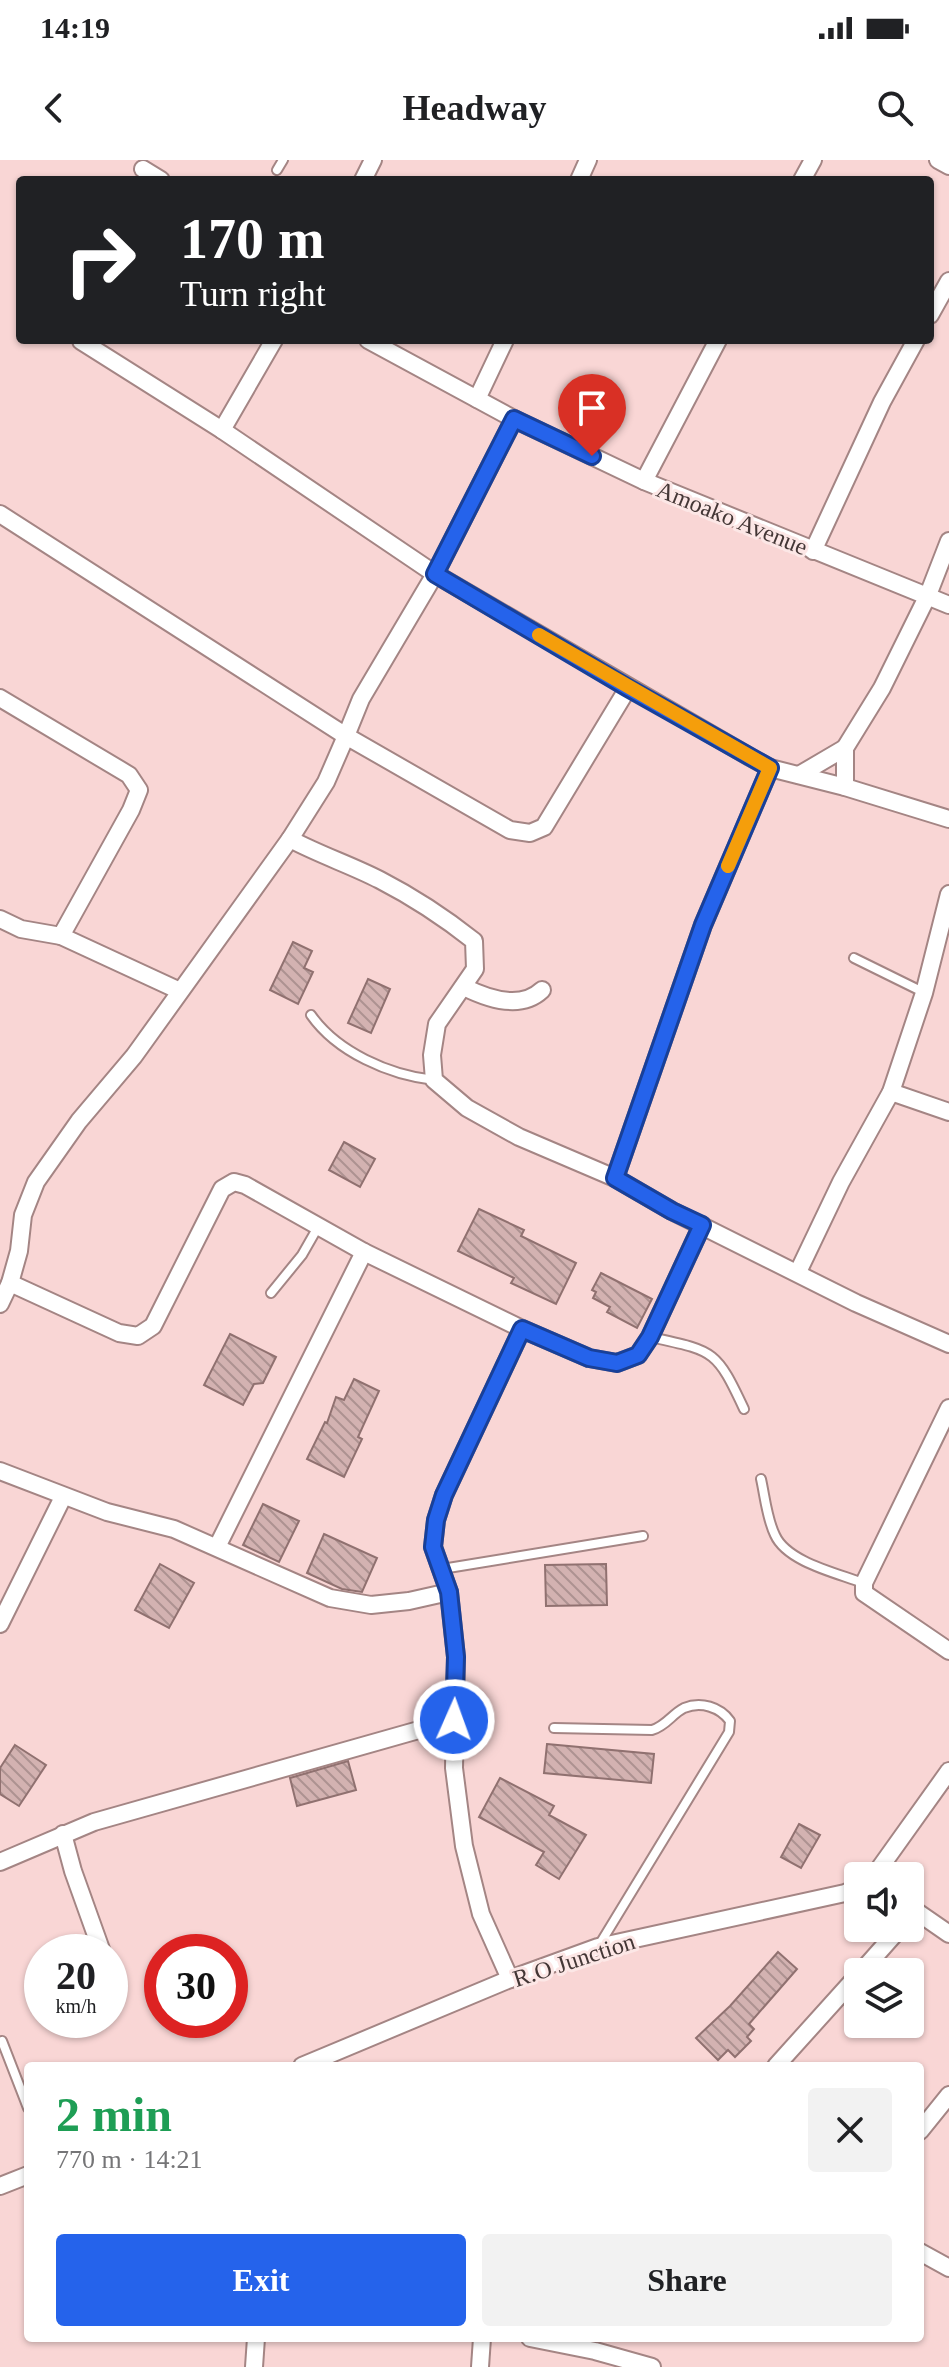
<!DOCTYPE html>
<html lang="en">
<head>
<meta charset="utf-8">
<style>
	:root { --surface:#fff; --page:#f2f2f2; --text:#202124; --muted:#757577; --accent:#2563eb }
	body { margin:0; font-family:Georgia,serif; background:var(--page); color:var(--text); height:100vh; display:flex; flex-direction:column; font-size:30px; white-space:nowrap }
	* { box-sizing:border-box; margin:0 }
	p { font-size:26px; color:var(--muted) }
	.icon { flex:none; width:44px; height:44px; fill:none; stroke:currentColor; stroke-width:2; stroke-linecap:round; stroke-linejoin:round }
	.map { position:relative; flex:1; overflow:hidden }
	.drawer { position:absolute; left:24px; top:1902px; width:900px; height:280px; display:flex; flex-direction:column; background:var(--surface); border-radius:8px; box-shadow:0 2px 6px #0004 }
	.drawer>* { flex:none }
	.hud { position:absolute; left:16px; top:16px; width:918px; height:168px; border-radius:8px; box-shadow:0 2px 6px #0004; background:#202124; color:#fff; overflow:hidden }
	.tools { position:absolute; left:844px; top:1702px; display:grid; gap:16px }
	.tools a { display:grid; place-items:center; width:80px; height:80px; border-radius:8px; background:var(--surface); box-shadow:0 2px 6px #0004; font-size:40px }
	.speed { position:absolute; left:24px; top:1774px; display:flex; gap:16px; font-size:40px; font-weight:700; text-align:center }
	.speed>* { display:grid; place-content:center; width:104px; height:104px; border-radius:50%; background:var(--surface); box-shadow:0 2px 6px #0004; line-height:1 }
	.speed small { font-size:20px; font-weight:400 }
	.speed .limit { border:12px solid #d22; background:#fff; color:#111 }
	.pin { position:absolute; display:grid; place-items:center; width:68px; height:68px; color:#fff; margin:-82px -34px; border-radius:50% 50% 50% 0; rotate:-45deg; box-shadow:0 0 8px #0007 }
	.pin .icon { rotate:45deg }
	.me { position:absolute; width:88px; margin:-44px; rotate:2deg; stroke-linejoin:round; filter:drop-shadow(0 0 6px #0008) }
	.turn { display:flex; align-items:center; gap:28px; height:168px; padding:0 32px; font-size:36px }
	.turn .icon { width:104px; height:104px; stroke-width:2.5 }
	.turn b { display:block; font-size:56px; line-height:68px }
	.round { display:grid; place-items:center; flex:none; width:84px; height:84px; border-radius:8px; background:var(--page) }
	.overview { display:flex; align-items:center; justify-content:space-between; height:136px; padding:0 32px }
	h1 { font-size:48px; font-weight:700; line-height:60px; color:#1e9e55 }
	.action { display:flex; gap:16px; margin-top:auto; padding:16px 32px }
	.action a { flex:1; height:92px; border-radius:8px; background:var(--accent); color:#fff; font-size:32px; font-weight:700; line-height:92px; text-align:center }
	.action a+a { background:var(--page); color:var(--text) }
	.status { display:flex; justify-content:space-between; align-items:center; height:56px; padding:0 40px; background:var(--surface); direction:ltr }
	.status svg { height:22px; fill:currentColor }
	header { display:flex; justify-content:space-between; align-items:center; height:104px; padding:0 32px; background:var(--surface); font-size:36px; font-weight:700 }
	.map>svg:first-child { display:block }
	.building { fill:url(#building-back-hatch); stroke:#907170; stroke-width:2 }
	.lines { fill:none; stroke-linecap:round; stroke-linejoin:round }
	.lane-casing { stroke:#a48584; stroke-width:12 }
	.street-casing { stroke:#a48584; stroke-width:20 }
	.lane { stroke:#fff; stroke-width:8 }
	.street { stroke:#fff; stroke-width:16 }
	.route-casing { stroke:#184099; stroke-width:20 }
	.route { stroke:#2563eb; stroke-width:14 }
	.slow { stroke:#f59e0b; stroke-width:14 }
	.labels { text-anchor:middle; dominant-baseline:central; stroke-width:6; stroke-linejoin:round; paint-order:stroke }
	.street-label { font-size:24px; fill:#443736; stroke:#fce7e6 }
</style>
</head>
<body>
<div class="status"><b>14:19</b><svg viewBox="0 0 49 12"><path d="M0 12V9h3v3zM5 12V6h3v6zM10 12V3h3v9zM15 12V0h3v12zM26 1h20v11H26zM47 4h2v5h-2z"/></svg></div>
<header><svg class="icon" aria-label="back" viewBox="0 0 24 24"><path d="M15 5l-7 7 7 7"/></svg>Headway<svg class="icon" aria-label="search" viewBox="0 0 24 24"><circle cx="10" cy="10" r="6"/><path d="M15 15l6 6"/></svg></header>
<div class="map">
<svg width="949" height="2207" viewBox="0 0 949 2207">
	<defs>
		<pattern id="building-back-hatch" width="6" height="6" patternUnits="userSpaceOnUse" patternTransform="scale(2)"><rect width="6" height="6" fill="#d3b2b1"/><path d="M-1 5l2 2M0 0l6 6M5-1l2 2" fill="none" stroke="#ad9291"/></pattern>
	</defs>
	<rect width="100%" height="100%" fill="#f9d6d5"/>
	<g class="building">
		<polygon points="293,782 312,791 304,808 313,812 298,844 270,830"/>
		<polygon points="368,819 390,829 371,873 348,863"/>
		<polygon points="344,982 375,999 360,1027 329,1010"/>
		<polygon points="479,1049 524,1070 521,1076 576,1103 556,1144 511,1123 514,1118 458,1091"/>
		<polygon points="601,1113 652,1139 637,1168 607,1152 610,1147 593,1138 596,1132 592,1130"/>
		<polygon points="230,1174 276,1197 263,1223 254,1224 243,1245 204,1225"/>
		<polygon points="354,1219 379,1231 358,1277 362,1279 344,1317 307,1299 325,1262 327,1263 336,1237 344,1240"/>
		<polygon points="263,1344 299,1361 279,1402 243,1385"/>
		<polygon points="324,1374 377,1398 362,1432 342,1429 307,1413"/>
		<polygon points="160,1404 194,1423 169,1468 135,1450"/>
		<polygon points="606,1404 607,1445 546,1446 545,1405"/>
		<polygon points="547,1584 654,1594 651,1623 544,1613"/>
		<polygon points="15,1585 46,1605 19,1646 0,1634 0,1608"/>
		<polygon points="348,1601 356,1630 297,1646 290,1618"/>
		<polygon points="500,1618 554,1646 549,1655 586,1675 559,1719 536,1705 544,1692 479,1657"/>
		<polygon points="799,1664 820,1675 801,1708 781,1697"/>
		<polygon points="778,1792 797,1809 749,1864 754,1869 747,1877 751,1881 735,1897 728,1890 718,1900 696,1878 730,1846"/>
	</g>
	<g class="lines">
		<defs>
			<g id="lane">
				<polyline points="277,10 283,0"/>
				<polyline points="854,798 923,832"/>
				<path d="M311,855C337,892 389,915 434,920"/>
				<polyline points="271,1133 302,1095 318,1067"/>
				<path d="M650,1177C714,1191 716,1189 744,1249"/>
				<path d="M761,1319C765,1337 767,1359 775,1375C787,1402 837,1413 863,1423"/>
				<polyline points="442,1409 643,1376"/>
				<path d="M554,1568L652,1570C666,1566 672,1554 684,1548C701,1541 720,1547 730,1561L729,1572L598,1787"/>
				<polyline points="2,1881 28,1948"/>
			</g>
			<g id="street">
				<polyline points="938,0 949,6"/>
				<polyline points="143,9 161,20"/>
				<polyline points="363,20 373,0"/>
				<polyline points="579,20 588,0"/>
				<polyline points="802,20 813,0"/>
				<polyline points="930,155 949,121"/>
				<polyline points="368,180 514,259 644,321 949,445"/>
				<polyline points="81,181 222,270 435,414 750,597 770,608 845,627 949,659"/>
				<polyline points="477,239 505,180"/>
				<polyline points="222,270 274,180"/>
				<polyline points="644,321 718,180"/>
				<polyline points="0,354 346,576 361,539 435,414 514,259"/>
				<polyline points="813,391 882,242 916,180"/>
				<polyline points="0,538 129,615 139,630 131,650 61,776"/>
				<polyline points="799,615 845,588"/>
				<polyline points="845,627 845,588 882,528 928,435 949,381"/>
				<path d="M290,679C320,695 351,705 380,720C413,737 445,758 474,781L475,809L437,864L432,895L434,920L467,948L519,977L615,1018L672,1051L856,1143L949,1184"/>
				<polyline points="0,759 21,769 61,776 180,831"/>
				<path d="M464,827C488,839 521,850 542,830"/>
				<polyline points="891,932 949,952"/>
				<polyline points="615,1018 703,765 770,608"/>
				<polyline points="798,1112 841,1022 891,932 924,833 949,734"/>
				<polyline points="10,1123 119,1173 138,1176 153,1166 222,1029 234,1022 245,1025 364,1092 522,1169 589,1198 617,1203 638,1195 650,1177 702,1065"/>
				<polyline points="0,1144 10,1123 19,1091 23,1055 36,1022 79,961 134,896 290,679 326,622 346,576 510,670 530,673 544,667 628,528"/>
				<polyline points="949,1248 864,1423 864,1433 949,1491"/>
				<polyline points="0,1311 107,1352 174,1369 330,1438 371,1445 409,1441 449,1432"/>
				<polyline points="217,1387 364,1092"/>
				<polyline points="0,1464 63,1337"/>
				<polyline points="63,1674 73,1711 102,1792"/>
				<polyline points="0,1702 94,1662 454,1560"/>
				<polyline points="874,1716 949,1611"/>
				<polyline points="910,1747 949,1774"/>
				<polyline points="861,1812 900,1768"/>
				<polyline points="110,1815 114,1825"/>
				<polyline points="510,1819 481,1754 464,1686 454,1608 456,1497 449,1432 433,1387 436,1360 444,1335 522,1169"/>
				<polyline points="302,1906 510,1819 598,1787 845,1733 858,1727"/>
				<polyline points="776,1906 858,1815"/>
				<polyline points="920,1971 949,1935"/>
				<polyline points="0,2026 28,2015"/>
				<polyline points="920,2092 949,2108"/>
				<polyline points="530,2178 595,2191 652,2207"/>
				<polyline points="254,2207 256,2178"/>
				<polyline points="480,2207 482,2178"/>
			</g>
		</defs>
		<use href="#lane" class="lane-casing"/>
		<use href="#street" class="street-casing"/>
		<use href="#lane" class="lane"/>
		<use href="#street" class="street"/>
	</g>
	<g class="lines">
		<defs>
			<polyline id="route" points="454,1560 456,1497 449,1432 433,1387 436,1360 444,1335 522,1169 589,1198 617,1203 638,1195 650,1177 702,1065 672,1051 615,1018 703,765 770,608 628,528 435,414 514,259 592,296"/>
		</defs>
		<use href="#route" class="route-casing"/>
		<use href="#route" class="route"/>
		<polyline class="slow" points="539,475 770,608 728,706"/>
	</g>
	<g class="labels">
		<g class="street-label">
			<text transform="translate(732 358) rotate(22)">Amoako Avenue</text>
			<text transform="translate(574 1800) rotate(-18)">R.O Junction</text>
		</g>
	</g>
</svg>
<div class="tools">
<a><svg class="icon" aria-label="sound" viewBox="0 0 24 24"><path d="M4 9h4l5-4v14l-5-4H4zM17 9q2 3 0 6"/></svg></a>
<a><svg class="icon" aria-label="layers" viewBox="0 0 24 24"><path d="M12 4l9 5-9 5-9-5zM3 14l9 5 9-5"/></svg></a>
</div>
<div class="speed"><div>20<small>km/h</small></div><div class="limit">30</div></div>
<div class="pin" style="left:592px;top:296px;background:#d93025"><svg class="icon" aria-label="arrive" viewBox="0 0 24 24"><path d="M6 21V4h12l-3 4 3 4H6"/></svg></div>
<svg class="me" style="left:454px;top:1560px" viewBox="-20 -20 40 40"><circle r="17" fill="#2563eb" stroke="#fff" stroke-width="3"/><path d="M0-11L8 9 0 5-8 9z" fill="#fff"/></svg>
<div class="hud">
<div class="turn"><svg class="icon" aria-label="right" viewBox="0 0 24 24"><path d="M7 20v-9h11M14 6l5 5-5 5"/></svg><div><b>170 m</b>Turn right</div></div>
</div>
<section class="drawer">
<div class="overview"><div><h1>2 min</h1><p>770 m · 14:21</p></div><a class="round"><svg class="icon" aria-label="close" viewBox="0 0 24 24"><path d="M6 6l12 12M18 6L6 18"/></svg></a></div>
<div class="action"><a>Exit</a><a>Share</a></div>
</section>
</div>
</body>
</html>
